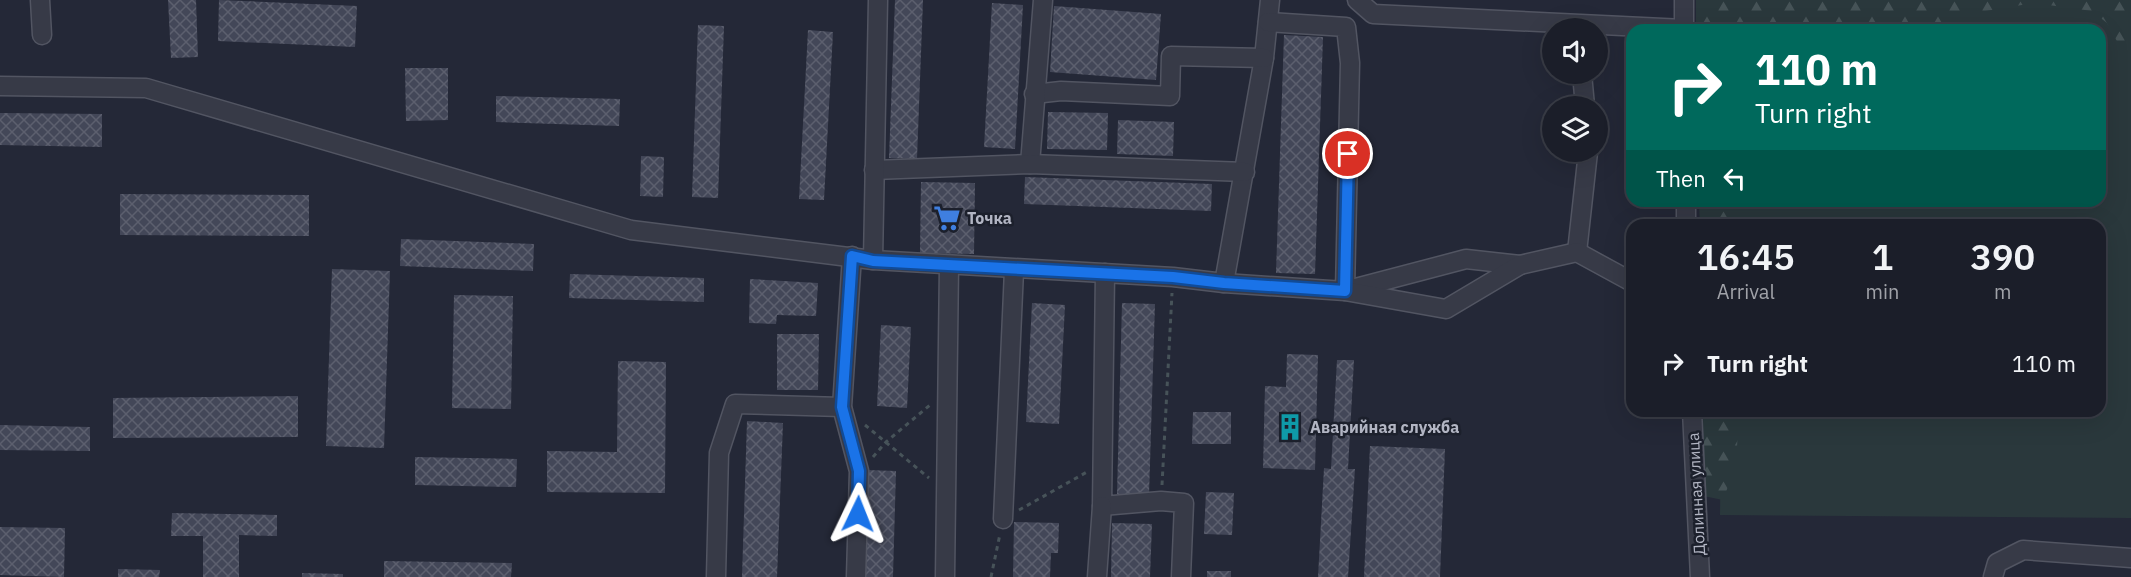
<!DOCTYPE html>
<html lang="en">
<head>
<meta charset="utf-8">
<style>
	:root { --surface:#1b1e29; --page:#282b35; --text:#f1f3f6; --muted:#a0a2a8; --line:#393c46 }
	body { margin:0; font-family:"IBM Plex Sans",sans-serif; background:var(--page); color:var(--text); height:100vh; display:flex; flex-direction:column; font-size:22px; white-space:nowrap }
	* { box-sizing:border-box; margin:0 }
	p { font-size:20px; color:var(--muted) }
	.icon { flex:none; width:33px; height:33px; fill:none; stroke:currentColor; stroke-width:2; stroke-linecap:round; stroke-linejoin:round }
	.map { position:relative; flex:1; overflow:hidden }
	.panel { position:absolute; left:1626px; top:219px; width:480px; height:198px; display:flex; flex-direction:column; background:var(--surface); border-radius:18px; box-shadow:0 6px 24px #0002,0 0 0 2px var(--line) }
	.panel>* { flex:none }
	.banner { position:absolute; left:1626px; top:24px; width:480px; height:183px; border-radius:18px; box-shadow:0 6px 24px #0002,0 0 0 2px var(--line); background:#00695c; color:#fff; overflow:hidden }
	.buttons { position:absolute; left:1542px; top:18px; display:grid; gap:12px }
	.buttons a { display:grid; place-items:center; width:66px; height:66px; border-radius:50%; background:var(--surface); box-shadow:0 6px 24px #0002,0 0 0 2px var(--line); font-size:30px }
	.pin { position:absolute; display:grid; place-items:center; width:51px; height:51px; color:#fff; margin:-26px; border:3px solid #fff; border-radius:50%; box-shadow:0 2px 6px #0007 }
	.me { position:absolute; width:66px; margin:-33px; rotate:2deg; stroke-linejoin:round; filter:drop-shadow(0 0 4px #0008) }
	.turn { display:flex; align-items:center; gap:21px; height:126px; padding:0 30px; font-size:27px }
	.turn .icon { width:78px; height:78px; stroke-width:2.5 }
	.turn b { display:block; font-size:42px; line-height:51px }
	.then { display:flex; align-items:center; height:57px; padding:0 30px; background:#0003; gap:12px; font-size:22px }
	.eta { display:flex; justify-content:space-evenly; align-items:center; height:102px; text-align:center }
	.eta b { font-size:36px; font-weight:600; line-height:42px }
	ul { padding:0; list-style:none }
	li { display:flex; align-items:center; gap:18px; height:84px; padding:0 30px }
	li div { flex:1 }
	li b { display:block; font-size:22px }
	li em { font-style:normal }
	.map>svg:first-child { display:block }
	.grass { fill:#2a383c }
	.forest { fill:url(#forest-firs) }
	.building { fill:url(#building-cross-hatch) }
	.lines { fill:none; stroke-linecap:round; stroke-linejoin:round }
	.minor-casing { stroke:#525562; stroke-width:21 }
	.path { stroke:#475359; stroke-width:3; stroke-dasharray:4.5 4.5; stroke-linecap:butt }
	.minor { stroke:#373a47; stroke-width:18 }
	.route-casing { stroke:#114b97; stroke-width:15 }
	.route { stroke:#1a73e8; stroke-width:10 }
	.labels { text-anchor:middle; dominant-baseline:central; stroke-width:5; stroke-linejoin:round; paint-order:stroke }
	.poi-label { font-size:16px; font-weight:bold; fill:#b2b5c3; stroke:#1c202c; text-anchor:start }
	.street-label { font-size:16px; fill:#b2b5c3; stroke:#1c202c }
</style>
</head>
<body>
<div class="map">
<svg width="2131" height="577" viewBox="0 0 2131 577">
	<defs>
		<pattern id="forest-firs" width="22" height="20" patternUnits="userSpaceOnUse" patternTransform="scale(1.5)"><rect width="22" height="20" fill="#2a383c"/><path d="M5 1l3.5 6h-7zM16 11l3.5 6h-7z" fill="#465357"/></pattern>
		<pattern id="building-cross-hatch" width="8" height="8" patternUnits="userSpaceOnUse" patternTransform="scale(1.5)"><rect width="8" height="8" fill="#434758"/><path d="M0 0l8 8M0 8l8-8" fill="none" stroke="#5c5f6e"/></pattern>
	</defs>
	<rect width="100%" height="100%" fill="#242837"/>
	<polygon class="grass" points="1722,0 2131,0 2131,518 1720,515 1721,411 2100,411 2100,225 1721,225 1722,201 2100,201 2100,30 1722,30"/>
	<g class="forest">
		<polygon points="1696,0 2131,0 2131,67 2107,23 2092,11 2034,3 1973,13 1915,30 1696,30"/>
		<polygon points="1699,201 1739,201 1739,225 1700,225"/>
		<polygon points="1703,411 1739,411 1736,465 1723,500 1704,496"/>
	</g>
	<g class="building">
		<polygon points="168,0 196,0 198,57 171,58"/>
		<polygon points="219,0 357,6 355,47 218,41"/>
		<polygon points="895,0 923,0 917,159 889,158"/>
		<polygon points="992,3 1023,5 1015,149 984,147"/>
		<polygon points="1054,6 1161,14 1156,80 1050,72"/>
		<polygon points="698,25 724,26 718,198 692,197"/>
		<polygon points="808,30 833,32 824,200 799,199"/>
		<polygon points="1284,35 1323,37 1315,274 1276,273"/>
		<polygon points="405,68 448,68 448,120 406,121"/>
		<polygon points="496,96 620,99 619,126 496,122"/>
		<polygon points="1048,112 1108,113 1107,150 1047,149"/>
		<polygon points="0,113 102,114 102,147 0,145"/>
		<polygon points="1118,120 1174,122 1173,156 1117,154"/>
		<polygon points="641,156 664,157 663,197 640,196"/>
		<polygon points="1025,177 1212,184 1211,211 1024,204"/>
		<polygon points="921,182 975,183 974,254 920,253"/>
		<polygon points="120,194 309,195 309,236 120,235"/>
		<polygon points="401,239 534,244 533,271 400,266"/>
		<polygon points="332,269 390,271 384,448 326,446"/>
		<polygon points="570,274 704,278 704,302 569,298"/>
		<polygon points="750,279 818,283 816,316 777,315 776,324 749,323"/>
		<polygon points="454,295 513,296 511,409 452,408"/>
		<polygon points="1032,303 1065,305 1059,424 1026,422"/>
		<polygon points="1122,303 1155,304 1149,495 1117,494"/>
		<polygon points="881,325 911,327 907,408 877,406"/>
		<polygon points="777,334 819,334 818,390 777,390"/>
		<polygon points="1287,354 1318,355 1315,470 1263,468 1265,386 1286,387"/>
		<polygon points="1337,360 1354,360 1348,469 1355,469 1348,577 1318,577 1324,468 1331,469"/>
		<polygon points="618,361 666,362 665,493 547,492 547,451 617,452"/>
		<polygon points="298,396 298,437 113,438 113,398"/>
		<polygon points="1193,412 1231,412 1231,444 1192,444"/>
		<polygon points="747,421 783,423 777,577 742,577"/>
		<polygon points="0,425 90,427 90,451 0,450"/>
		<polygon points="1370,446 1445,449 1440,577 1364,577"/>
		<polygon points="415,457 517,459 516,487 415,485"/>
		<polygon points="867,470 896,471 893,577 864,577"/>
		<polygon points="1206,492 1234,493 1232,535 1204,534"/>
		<polygon points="172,513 277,515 277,536 239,535 239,577 203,577 203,536 171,536"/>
		<polygon points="1014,522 1059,523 1058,553 1051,553 1050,577 1013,577"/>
		<polygon points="1112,523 1152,524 1150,577 1111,577"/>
		<polygon points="0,527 65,528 64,577 0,575"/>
		<polygon points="384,561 512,563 511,577 384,577"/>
		<polygon points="118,569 160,570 159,577 118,577"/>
		<rect x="1207" y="571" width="24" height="6"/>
		<polygon points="302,573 343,574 343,577 302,577"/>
	</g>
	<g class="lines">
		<defs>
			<g id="minor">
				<polyline points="40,0 42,35"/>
				<polyline points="1357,0 1373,14 1684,29"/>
				<polyline points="1684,0 1684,30"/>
				<polyline points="1582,74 1585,106"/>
				<polyline points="0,86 146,88 631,230 873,260 1173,277 1224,283 1264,58 1270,0"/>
				<polyline points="1034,94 1061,91 1170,96 1171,56 1264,58"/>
				<polyline points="1030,164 1043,0"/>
				<polyline points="874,170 1030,164 1245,172"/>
				<polyline points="1686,201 1686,225"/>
				<polyline points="1577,252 1588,152"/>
				<polyline points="852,256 842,407 859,471 856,577"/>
				<polyline points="873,260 878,0"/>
				<polyline points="1105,273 1102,506 1161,501 1184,503 1181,577"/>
				<polyline points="1224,283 1345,291 1350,63 1346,27 1268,22"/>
				<polyline points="1352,289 1466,259 1520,265"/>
				<polyline points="1345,291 1446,309 1520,265 1577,252 1632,282"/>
				<polyline points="1692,411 1700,577"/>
				<polyline points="1003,519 1014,270"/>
				<polyline points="716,577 719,453 735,404 842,407"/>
				<polyline points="945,577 949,265"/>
				<polyline points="1097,577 1102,506"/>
				<polyline points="1993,577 1997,563 2023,550 2131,558"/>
			</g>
		</defs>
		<use href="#minor" class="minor-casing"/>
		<g class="path">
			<polyline points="865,425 929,478"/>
			<polyline points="873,457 886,442 930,405"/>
			<polyline points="1162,485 1172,293"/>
			<polyline points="1019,510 1087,472"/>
			<polyline points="991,577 1000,534"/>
		</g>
		<use href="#minor" class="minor"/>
	</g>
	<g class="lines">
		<defs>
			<polyline id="route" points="858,514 859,471 842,407 852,256 873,261 1173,277 1224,283 1345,291 1348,154"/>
		</defs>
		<use href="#route" class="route-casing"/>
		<use href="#route" class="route"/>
	</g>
	<defs>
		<symbol id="supermarket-bare" viewBox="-9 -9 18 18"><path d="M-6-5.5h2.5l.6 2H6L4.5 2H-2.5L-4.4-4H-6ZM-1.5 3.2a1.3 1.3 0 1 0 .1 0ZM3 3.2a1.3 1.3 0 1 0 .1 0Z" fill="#3f7fe0" stroke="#1c202c" stroke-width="2.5" paint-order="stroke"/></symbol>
		<symbol id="building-bare" viewBox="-9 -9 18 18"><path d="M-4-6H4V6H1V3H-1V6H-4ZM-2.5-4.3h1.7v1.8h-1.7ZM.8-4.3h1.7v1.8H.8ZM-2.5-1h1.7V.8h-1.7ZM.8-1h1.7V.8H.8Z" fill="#0f9aa8" stroke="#1c202c" stroke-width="2.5" paint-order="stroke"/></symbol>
	</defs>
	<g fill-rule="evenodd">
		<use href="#supermarket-bare" x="928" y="199" width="38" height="38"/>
		<use href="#building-bare" x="1271" y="408" width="38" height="38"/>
	</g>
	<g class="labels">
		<g class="poi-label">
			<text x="967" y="218">Точка</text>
			<text x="1310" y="427">Аварийная служба</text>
		</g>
		<g class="street-label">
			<text transform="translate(1696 494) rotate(-93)">Долинная улица</text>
		</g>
	</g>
</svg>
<div class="buttons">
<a><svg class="icon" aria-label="sound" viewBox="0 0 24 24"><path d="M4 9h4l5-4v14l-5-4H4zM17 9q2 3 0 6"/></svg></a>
<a><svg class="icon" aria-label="layers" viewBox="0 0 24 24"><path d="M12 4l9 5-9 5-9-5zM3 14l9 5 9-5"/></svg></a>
</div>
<div class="pin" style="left:1348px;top:154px;background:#d93025"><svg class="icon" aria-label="arrive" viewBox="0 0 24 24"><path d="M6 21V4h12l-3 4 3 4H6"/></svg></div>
<svg class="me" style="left:858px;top:514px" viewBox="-20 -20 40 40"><path d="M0-17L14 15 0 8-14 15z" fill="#1a73e8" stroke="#fff" stroke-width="4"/></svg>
<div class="banner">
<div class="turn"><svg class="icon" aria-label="right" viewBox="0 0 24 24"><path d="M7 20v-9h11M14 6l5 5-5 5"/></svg><div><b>110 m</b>Turn right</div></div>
<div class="then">Then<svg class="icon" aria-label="left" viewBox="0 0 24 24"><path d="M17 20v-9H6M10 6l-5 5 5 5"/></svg></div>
</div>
<section class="panel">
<div class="eta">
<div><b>16:45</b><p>Arrival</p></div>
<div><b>1</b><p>min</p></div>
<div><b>390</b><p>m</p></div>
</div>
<ul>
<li><svg class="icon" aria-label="right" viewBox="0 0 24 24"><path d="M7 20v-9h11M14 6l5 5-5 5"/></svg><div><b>Turn right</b></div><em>110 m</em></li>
</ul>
</section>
</div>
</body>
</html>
